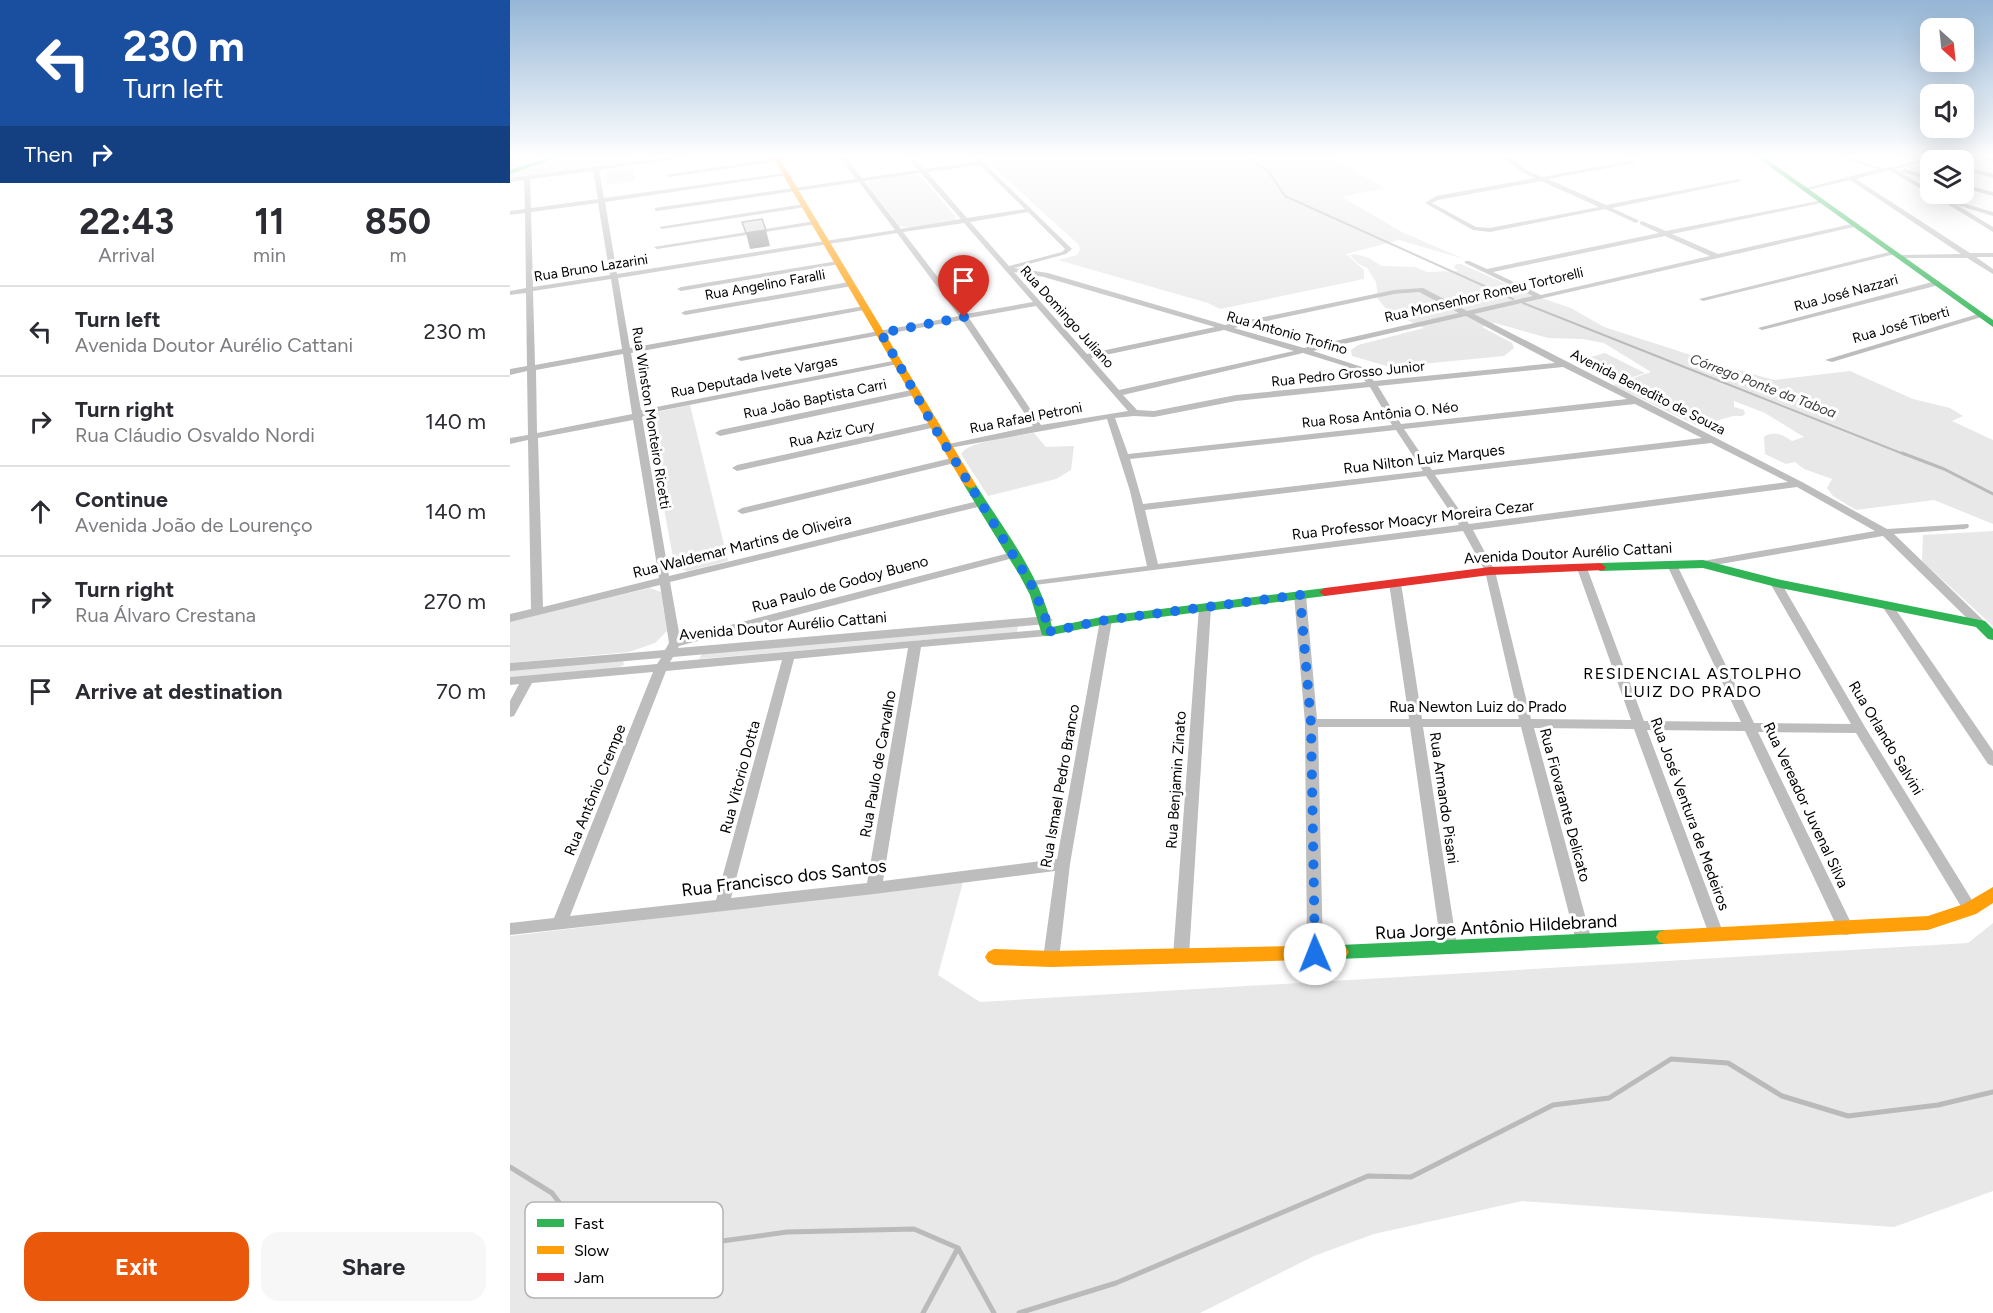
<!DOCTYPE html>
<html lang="en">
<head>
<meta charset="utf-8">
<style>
	:root { --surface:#fff; --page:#f7f7f7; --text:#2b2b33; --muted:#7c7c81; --line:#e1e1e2; --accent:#ea580c }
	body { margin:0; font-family:Figtree,sans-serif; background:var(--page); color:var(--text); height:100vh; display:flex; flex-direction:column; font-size:22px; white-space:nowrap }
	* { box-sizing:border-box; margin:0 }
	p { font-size:20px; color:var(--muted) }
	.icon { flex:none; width:33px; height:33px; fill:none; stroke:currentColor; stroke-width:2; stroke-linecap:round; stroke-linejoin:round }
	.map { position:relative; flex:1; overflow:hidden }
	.panel { display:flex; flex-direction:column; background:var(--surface); width:510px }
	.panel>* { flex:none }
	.banner { background:#1a4fa0; color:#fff; overflow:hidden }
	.needle { width:39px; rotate:153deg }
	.tools { position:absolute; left:1410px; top:18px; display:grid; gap:12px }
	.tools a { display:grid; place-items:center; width:54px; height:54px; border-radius:12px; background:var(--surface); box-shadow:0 6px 24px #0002; font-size:30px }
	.pin { position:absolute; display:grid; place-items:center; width:51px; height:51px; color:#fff; margin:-62px -26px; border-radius:50% 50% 50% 0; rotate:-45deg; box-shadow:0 0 6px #0007 }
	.pin .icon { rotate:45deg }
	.me { position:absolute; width:66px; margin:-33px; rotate:359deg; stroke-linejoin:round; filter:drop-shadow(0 0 4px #0008) }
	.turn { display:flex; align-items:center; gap:21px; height:126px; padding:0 24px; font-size:27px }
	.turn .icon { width:78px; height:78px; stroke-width:2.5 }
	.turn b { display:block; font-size:42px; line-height:51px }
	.then { display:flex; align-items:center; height:57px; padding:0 24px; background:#0003; gap:12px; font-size:22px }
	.eta { display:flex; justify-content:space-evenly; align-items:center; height:102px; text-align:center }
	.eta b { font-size:36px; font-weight:700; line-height:42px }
	.action { display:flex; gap:12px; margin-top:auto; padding:12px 24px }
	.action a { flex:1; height:69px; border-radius:18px; background:var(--accent); color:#fff; font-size:24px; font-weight:700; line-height:69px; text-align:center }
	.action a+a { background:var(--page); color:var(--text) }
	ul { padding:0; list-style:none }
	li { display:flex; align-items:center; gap:18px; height:90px; padding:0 24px; border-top:2px solid var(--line) }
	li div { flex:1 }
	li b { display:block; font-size:22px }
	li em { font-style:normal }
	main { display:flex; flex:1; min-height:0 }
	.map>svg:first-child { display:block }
	.green { fill:#e8e8e8 }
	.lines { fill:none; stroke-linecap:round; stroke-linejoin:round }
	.stream-far2 { stroke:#bababa; stroke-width:2 }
	.stream-far1 { stroke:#bababa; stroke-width:3 }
	.stream { stroke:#bababa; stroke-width:5 }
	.street { fill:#bdbdbd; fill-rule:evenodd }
	.fast { fill:#30b455; fill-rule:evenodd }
	.slow { fill:#ff9f0a; fill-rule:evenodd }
	.jam { fill:#e5322d; fill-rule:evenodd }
	.shaded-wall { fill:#9a9a9a }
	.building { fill:#dcdcdc; stroke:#9a9a9a; stroke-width:1.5 }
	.route { stroke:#1a73e8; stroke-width:10; stroke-dasharray:0 18 }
	.labels { text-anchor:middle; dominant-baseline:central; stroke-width:6; stroke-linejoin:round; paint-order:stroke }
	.far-street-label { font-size:14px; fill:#000; stroke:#fff }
	.far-water-label { font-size:14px; font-style:italic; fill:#3e3e3e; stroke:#fff }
	.street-label { font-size:15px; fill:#000; stroke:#fff }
	.neighbourhood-label { font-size:16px; letter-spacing:1.5px; fill:#000; stroke:#fff }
	.near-street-label { font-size:18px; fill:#000; stroke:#fff }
	.key { fill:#fff; stroke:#b2b2b2; stroke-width:1.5 }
	.key-label { font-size:16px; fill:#000 }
</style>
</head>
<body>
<main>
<section class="panel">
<div class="banner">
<div class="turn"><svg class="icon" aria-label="left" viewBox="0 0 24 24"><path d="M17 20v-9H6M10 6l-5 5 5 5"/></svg><div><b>230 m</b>Turn left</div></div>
<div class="then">Then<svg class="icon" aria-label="right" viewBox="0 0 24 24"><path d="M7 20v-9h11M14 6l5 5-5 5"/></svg></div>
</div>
<div class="eta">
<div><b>22:43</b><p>Arrival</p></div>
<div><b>11</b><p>min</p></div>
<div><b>850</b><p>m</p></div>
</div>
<ul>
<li><svg class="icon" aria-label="left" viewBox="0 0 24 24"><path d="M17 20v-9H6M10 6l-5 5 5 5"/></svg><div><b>Turn left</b><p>Avenida Doutor Aurélio Cattani</p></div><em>230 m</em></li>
<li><svg class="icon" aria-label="right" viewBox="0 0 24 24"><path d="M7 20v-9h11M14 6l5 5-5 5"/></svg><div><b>Turn right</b><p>Rua Cláudio Osvaldo Nordi</p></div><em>140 m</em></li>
<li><svg class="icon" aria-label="ahead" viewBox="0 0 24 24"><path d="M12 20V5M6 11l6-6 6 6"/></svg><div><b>Continue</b><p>Avenida João de Lourenço</p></div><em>140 m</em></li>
<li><svg class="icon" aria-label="right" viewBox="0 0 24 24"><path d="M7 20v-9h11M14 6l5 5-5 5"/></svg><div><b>Turn right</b><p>Rua Álvaro Crestana</p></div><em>270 m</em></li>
<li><svg class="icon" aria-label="arrive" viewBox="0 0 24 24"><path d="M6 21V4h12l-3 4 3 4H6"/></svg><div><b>Arrive at destination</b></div><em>70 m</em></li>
</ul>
<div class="action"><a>Exit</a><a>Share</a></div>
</section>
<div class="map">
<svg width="1483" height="1313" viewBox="0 0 1483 1313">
	<rect width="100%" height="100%" fill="#fff"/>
	<g class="green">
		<polygon points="53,156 116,156 118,164 0,179 0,174"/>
		<polygon points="471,156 821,156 874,188 832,197 892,232 954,259 889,240 836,254 854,270 854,279 710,309 698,303 548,260 567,255 570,250 569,245"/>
		<polygon points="122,168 125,181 97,185 96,172"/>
		<polygon points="400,175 410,176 446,217 445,220 400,228 389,226 357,183 363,180"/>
		<path d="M846,254L859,258L872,266L905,267L917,272L948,271L944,267L946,264H951L1017,293L1061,308L1094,327L1218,367L1264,380L1340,371L1403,399L1440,408L1453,416L1442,421L1483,440V524L1424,500L1346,510L1323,496L1317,488L1322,479L1294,469L1285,462L1276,464L1255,454L1254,437C1264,430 1273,435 1282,441L1294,437L1255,413L1224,401V407L1234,410L1235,414L1232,416H1223L1188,426L1103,385L1141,372L1094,343L1073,339L1038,338L985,323L972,327L1002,343L1004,348L994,356L880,367L842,356L841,350L848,345L914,328L878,311L868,299L866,282L857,268L849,264L839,255Z"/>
		<polygon points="1095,353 1135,373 1111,381 1070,360"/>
		<polygon points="180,405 218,561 178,571 165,568 137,418 143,413"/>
		<path d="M524,433L536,447L564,446L561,470L546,479L478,496L451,454C458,441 508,436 524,433Z"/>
		<polygon points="1483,531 1483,626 1412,561 1413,535"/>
		<polygon points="140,588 151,592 157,631 145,643 119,652 0,663 0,621"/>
		<polygon points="508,626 507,632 189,659 192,654"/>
		<polygon points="113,660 114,665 108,668 0,677 0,670"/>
		<polygon points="453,882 428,975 470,1002 1458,943 1483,923 1483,1191 1384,1227 1012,1201 864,1234 804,1256 690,1313 0,1313 0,936"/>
	</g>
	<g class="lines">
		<g class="stream-far2">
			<polyline points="732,156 758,171 775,196 1003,299"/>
			<path d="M1013,303C1141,353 1268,405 1396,455"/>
		</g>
		<polyline class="stream-far1" points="1392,453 1434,469 1483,494"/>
		<g class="stream">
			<polyline points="0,1167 42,1193 76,1237 135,1258 212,1241 277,1232 404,1229 448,1248 484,1313"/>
			<polyline points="413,1313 448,1248"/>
			<polyline points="509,1313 606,1283 858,1176 901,1177 1043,1105 1099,1098 1161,1059 1218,1063 1272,1096 1338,1116 1428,1105 1483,1092"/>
		</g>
		<g class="street">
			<path d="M169,156H187L89,170L94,198L275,173L278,175L95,202L107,274L385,230L349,182L147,211L145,210V208L346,179L329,156H335L352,178L408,170L396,156H402L414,169L467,162L462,157L467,156L562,249L556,254L504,268L538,273L715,325L884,290L913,288L957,311L1023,296L955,263V261H959L977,269L1149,233L1130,224V222L1132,221L1156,231L1313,200L1311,203L1162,234L1208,254L1346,223L1349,225L1348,226L964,314L1292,482L1377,529L1458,524L1459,526L1458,528L1454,529L1384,534L1474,621L1476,624L1474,627H1466L1373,536L1193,567L1189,566L1188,564L1189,562L1193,561L1365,531L1287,487L963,530L985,571L1021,719L1121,720L1067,568L1072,565L1077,568L1134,721L1231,722L1157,565L1162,562L1167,565L1244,723L1341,724L1260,583L1266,580L1270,581L1355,727L1465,905L1468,909L1465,913L1460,915L1455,913L1346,733L1248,732L1344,929L1341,934L1336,935L1331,934L1328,929L1235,731L1137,730L1214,935L1211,940L1206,941L1201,940L1124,729L1024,728L1082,941L1080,946L1074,948L1068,946L1066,941L1011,727H913L947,946L945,951L939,953L933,951L931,946L900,727H808L813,954L811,959L805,961L799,959L797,954L795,723L784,595L790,592L796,595L807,719H899L879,583L885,580L891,583L912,719H1009L975,571L953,531L517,586L515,584L521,581L637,566L620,491L597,419L434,449V445L523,426L452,320L231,361L227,359L231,357L449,316L387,233L108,278L120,348L354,306L358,308L354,310L121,353L131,410L388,360L392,362L388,364L139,413L132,417L159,576L472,500L477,503L476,505L160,582L170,638L503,552L508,555L507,557L169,646L168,648L537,616L543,620L537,624L163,657L160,662L541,629L543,632L541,635L537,636L411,647L373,881L547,859L590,620L596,616L600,617L602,620L560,864L549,959L547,964L541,966L535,964L533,959L545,871L364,894L0,935V923L44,918L143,672L22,683L4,716L0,717V701L9,684L0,685V677L147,664L151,658L0,671V663L155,650L159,643L150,585L0,622V614L21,609L18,440L0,444V438L18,435L17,371L0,375V369L17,366L16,293L0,295V291L16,288L15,213L0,215V211L15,209L14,180L0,182V178ZM470,165L515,209L457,218L417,172ZM83,171L88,199L21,208L20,179ZM411,173L451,219L391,229L354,181ZM88,203L100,275L23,287L21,212ZM518,212L555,249L552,252L499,266L460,222ZM454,223L523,302L456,314L393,232ZM1155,236L1200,256L1031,295L983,272ZM504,272L534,277L705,327L577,354ZM101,279L112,349L25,365L23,291ZM909,292L949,313L794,348L724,328L884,294ZM526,306L618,411L531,425L459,318ZM956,316L1045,363L864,381L852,367L803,351ZM714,330L784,351L609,390L581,358ZM793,353L835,366L846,371L856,382L726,395L644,411L627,410L613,395ZM113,354L122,414L27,433L26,370ZM1053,367L1117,399L891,424L868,386ZM860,387L882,425L618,454L605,418L624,416L644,417L726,401ZM1125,404L1192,438L922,470L894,429ZM123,420L149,578L33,607L28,438ZM886,430L913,471L633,504L620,459ZM1201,443L1278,482L959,524L925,475ZM916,476L949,525L648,564L635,510ZM398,648L357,883L221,898L284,659ZM272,660L206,900L60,916L156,671Z"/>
			<path d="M991,156H998L1016,170L1032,177L1119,161L1115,156H1121L1125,163L1038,179L1096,205L1229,179L1232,181L1102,208L1128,220L1129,221L1126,223L1095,209L980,232L963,230L915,203L926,196L1025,178L1012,172ZM1031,181L1089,207L980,228L966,227L922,203L928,200Z"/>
			<path d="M1325,156C1343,156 1361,168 1376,168C1393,167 1411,156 1431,156L1385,169L1420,190V194H1427L1447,205L1449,202L1483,212V216L1447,205L1483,227V232L1421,194L1418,193L1379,170L1346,179L1460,253H1483V257H1466L1483,269V274L1457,258H1388L1387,257L1390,255L1451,254L1340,180L1293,191V189L1368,169Z"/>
			<polygon points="1470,156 1483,157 1483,161 1471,157"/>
			<polygon points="267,158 269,161 159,177 156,175"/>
			<polygon points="1454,166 1483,174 1483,178 1454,170"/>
			<polygon points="1393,169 1420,176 1420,180 1391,172"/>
			<polygon points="1454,184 1483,192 1483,196 1454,188"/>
			<polygon points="294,204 297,206 296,207 152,229 149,227"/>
			<polygon points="305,221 308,223 307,224 147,249 144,247"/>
			<polygon points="1383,251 1385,252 1385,254 1193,301 1189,299"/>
			<polygon points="328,261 330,262 330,264 171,291 167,289 171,287"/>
			<polygon points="1426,281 1429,281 1429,285 1252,330 1248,328"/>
			<polygon points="339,282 343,284 342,286 175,315 171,313 175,311"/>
			<polygon points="1468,314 1475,316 1322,362 1315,360"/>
			<polygon points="406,389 410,392 409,394 210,436 205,433 210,430"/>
			<polygon points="423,422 428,425 426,427 227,471 222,468 227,465"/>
			<polygon points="446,457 451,460 449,462 232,514 227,511 232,508"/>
			<polygon points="1378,603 1382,604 1483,751 1483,766 1478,764 1372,606"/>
			<polygon points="695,604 701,607 679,956 677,961 671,963 665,961 663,956 689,607"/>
		</g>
		<g class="fast">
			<polygon points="43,156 53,156 0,174 0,170"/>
			<polygon points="1245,156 1252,156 1483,320 1483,327"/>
			<path d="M460,482L466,485C494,530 530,574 542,627L596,616L815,588L821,592L815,596L596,624L537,636L532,635L520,595L510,576L454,485Z"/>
			<polygon points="1193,560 1267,579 1475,621 1483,629 1483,640 1478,639 1466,627 1266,587 1193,568 1090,571 1084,567 1090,563"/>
			<polygon points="1155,930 1161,932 1164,937 1161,942 1155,944 830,959 824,957 821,952 824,947 830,945"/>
		</g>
		<g class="slow">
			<polygon points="262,156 268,156 466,485 464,487 460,488 454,485"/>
			<polygon points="1483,887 1483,903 1466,914 1418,930 1155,944 1149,942 1146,937 1149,932 1155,930 1418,916 1454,904"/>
			<polygon points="830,945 836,947 839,952 836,957 830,959 541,967 484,965 478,962 475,957 478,952 484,949 541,951"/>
		</g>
		<polygon class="jam" points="1090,563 1096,567 1094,570 980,575 815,596 809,592 815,588 980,567"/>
	</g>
	<polygon class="shaded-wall" points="256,230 260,246 240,249 236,233"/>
	<polygon class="building" points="252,219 256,230 236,233 232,222"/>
	<linearGradient id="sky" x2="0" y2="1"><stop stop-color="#95b6d6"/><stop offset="0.46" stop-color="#fff"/><stop offset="1" stop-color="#fff" stop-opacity="0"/></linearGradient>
	<rect width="1483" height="340" fill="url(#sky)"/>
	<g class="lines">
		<polyline class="route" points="454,317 371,333 423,425 521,584 535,615 537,632 596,620 790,595 801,723 805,954"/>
	</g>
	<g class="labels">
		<g class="far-street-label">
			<text transform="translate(81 268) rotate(-9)">Rua Bruno Lazarini</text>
			<text transform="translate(255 285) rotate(-10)">Rua Angelino Faralli</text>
			<text transform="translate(1336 293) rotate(-15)">Rua José Nazzari</text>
			<text transform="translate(974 295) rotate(-13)">Rua Monsenhor Romeu Tortorelli</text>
			<text transform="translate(557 317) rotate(48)">Rua Domingo Juliano</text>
			<text transform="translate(1391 325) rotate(-16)">Rua José Tiberti</text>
			<text transform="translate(777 333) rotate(16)">Rua Antonio Trofino</text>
			<text transform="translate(838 374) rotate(-6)">Rua Pedro Grosso Junior</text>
			<text transform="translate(244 377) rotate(-11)">Rua Deputada Ivete Vargas</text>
			<text transform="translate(1138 392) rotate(27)">Avenida Benedito de Souza</text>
			<text transform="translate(305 399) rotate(-12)">Rua João Baptista Carri</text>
			<text transform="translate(870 415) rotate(-6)">Rua Rosa Antônia O. Néo</text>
			<text transform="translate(141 418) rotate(81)">Rua Winston Monteiro Ricetti</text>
			<text transform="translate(516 418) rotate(-11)">Rua Rafael Petroni</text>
			<text transform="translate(322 434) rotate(-12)">Rua Aziz Cury</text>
		</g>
		<g class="far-water-label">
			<text transform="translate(1253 386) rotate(21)">Córrego Ponte da Taboa</text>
		</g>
		<g class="street-label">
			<text transform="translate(914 459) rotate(-7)">Rua Nilton Luiz Marques</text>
			<text transform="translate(903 520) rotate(-7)">Rua Professor Moacyr Moreira Cezar</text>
			<text transform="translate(232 546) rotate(-14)">Rua Waldemar Martins de Oliveira</text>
			<text transform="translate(1058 553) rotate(-3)">Avenida Doutor Aurélio Cattani</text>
			<text transform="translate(330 584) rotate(-15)">Rua Paulo de Godoy Bueno</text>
			<text transform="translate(273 626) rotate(-5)">Avenida Doutor Aurélio Cattani</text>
			<text x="968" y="707">Rua Newton Luiz do Prado</text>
			<text transform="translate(1376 738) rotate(59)">Rua Orlando Salvini</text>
			<text transform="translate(368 764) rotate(-80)">Rua Paulo de Carvalho</text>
			<text transform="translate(230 777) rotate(-75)">Rua Vitorio Dotta</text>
			<text transform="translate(666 780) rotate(-86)">Rua Benjamin Zinato</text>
			<text transform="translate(550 786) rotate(-80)">Rua Ismael Pedro Branco</text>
			<text transform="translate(85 790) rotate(-68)">Rua Antônio Crempe</text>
			<text transform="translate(934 798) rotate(82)">Rua Armando Pisani</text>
			<text transform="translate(1055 805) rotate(75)">Rua Fiovarante Delicato</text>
			<text transform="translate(1296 805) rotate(65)">Rua Vereador Juvenal Silva</text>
			<text transform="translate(1180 814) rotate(70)">Rua José Ventura de Medeiros</text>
		</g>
		<g class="neighbourhood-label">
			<text x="1183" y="673">RESIDENCIAL ASTOLPHO<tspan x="1183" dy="18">LUIZ DO PRADO</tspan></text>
		</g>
		<g class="near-street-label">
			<text transform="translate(274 878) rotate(-7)">Rua Francisco dos Santos</text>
			<text transform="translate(986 927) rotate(-3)">Rua Jorge Antônio Hildebrand</text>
		</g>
	</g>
	<rect x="15" y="1202" width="198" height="96" rx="9" class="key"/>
	<rect x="27" y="1219" width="27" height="8" fill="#30b455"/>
	<rect x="27" y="1246" width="27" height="8" fill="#ff9f0a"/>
	<rect x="27" y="1273" width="27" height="8" fill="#e5322d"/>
	<g class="key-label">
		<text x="64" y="1229">Fast</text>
		<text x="64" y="1256">Slow</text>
		<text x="64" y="1283">Jam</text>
	</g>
</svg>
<div class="tools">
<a><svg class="needle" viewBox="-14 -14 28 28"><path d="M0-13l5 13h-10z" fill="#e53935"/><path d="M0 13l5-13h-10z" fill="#7c7c81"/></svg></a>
<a><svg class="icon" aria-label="sound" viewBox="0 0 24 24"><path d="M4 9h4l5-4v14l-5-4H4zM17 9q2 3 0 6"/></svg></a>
<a><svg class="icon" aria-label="layers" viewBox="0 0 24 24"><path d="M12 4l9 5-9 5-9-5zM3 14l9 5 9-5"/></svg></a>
</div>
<div class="pin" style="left:454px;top:317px;background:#d93025"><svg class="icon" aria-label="arrive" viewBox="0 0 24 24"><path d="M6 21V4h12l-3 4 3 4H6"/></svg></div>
<svg class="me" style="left:805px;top:954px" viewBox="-20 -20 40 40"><circle r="19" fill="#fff"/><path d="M0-13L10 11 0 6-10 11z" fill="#1a73e8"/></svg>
</div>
</main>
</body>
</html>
